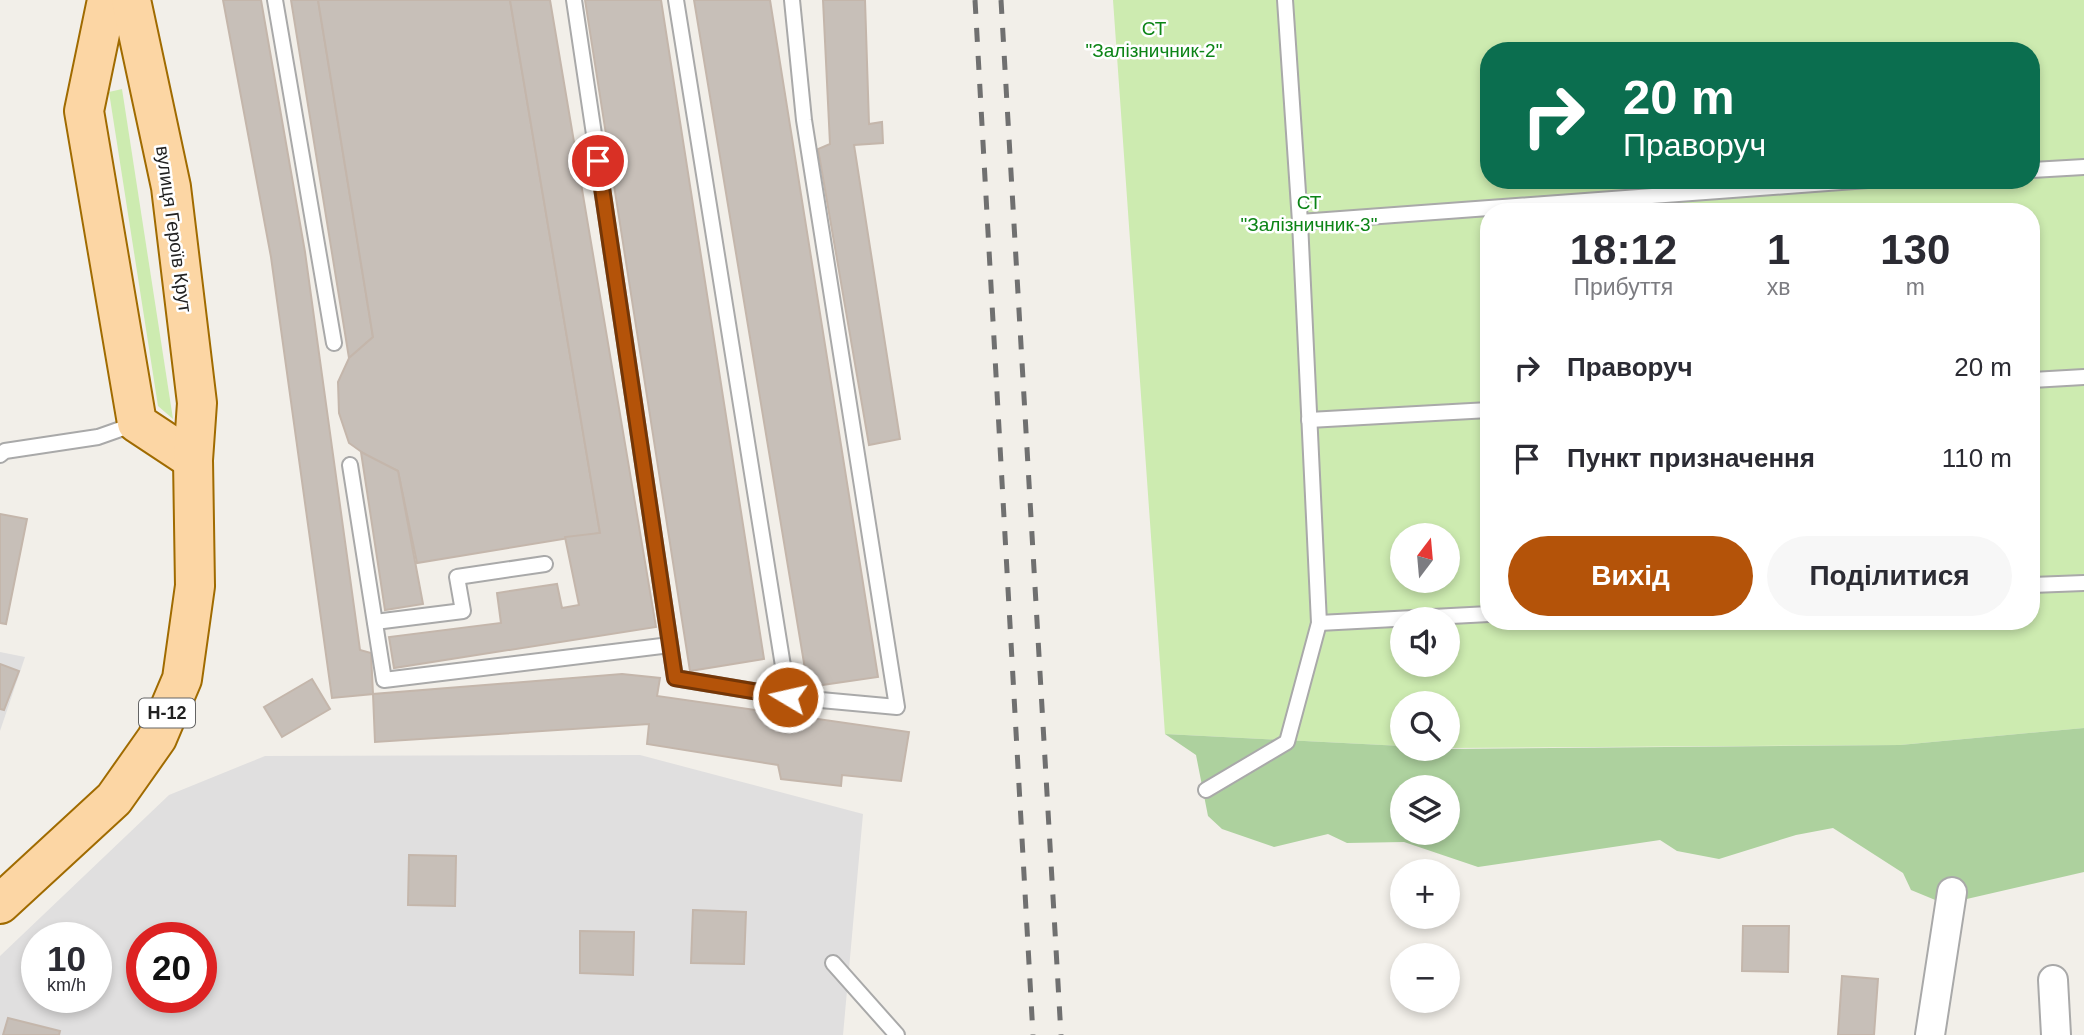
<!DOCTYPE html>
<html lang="uk">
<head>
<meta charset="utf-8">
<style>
	:root { --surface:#fff; --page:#f7f7f7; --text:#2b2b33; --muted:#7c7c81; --accent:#b45309 }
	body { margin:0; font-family:Helvetica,sans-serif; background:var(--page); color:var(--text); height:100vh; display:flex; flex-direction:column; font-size:26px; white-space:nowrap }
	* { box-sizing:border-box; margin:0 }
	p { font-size:23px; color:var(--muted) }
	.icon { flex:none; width:38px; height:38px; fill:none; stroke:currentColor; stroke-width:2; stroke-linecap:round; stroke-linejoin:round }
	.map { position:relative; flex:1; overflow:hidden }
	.sheet { position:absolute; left:1480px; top:203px; width:560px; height:427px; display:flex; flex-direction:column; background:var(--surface); border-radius:28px; box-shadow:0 4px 10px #0003 }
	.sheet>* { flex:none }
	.top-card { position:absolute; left:1480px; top:42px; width:560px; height:147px; border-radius:28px; box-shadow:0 4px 10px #0003; background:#0b6e4f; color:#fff; overflow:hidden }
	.needle { width:46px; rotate:16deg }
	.buttons { position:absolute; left:1390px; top:523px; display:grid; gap:14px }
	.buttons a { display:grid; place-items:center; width:70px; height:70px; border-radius:50%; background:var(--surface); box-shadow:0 4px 10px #0003; font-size:35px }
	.speed { position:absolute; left:21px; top:922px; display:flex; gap:14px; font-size:35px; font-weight:700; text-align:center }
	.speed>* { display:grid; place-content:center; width:91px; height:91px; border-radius:50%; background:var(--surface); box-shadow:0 4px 10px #0003; line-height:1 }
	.speed small { font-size:18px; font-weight:400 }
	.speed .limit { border:10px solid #d22; background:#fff; color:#111 }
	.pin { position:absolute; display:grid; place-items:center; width:60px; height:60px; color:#fff; margin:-30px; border:4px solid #fff; border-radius:50%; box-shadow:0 2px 7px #0007 }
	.me { position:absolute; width:77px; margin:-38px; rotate:279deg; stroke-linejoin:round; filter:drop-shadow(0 0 5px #0008) }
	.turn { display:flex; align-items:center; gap:24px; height:147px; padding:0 28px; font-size:32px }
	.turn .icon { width:91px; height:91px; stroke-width:2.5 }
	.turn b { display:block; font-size:49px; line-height:60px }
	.eta { display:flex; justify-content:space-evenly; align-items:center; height:119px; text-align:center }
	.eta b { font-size:42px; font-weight:700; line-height:49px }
	.cta { display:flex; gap:14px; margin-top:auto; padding:14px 28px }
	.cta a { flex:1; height:80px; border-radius:42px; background:var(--accent); color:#fff; font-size:28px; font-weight:700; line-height:80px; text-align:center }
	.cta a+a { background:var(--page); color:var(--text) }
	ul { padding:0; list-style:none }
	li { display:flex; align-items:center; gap:21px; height:91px; padding:0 28px }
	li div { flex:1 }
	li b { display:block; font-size:26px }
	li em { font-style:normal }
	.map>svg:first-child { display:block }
	.residential { fill:#e0dfdf; fill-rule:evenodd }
	.grass { fill:#cdebb0; fill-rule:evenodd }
	.forest { fill:#add19e; fill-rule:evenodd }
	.building { fill:#c7bfb8; stroke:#c4b6ab; stroke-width:2 }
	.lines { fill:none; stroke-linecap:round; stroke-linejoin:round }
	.service-casing { stroke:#a9a9a9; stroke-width:18 }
	.minor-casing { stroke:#a9a9a9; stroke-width:32 }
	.primary-casing { stroke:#a06b00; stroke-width:42 }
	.service { stroke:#fff; stroke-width:14 }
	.minor { stroke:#fff; stroke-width:28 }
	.primary { stroke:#fcd6a4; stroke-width:38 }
	.rail { stroke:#707070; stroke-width:5; stroke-dasharray:14 14; stroke-linecap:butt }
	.route-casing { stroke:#753606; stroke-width:18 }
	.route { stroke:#b45309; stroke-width:12 }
	.labels { text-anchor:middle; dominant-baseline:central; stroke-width:5; stroke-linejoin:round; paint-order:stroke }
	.shield { fill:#fff; stroke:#646464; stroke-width:2 }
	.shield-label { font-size:18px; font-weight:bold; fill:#222 }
	.park-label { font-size:19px; fill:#0c8416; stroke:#fff }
	.street-label { font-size:19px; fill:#222; stroke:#fff }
</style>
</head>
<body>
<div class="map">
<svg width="2084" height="1035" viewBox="0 0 2084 1035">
	<rect width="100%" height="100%" fill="#f2efe9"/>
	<g class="residential">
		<polygon points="0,652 25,657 0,731"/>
		<path d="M640,755L863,814L843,1035H0V956L169,795L265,756ZM37,938H96V998H37ZM142,938H201V998H142Z"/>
	</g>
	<g class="grass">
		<path d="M1113,0H2084V728L1900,745L1447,748V704H1402V746L1165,734ZM1489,51H2032V180H1489ZM1489,212H2032V621H1489ZM1402,536H1447V581H1402ZM1402,620H1447V665H1402Z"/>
		<polygon points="122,89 173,419 158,406 109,92"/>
	</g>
	<path class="forest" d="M2084,728V872L1945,904L1911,890L1903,873L1833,828L1796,835L1719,859L1677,851L1660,840L1478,867L1404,842L1347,843L1328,834L1274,847L1222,829L1208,816L1196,755L1165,734L1402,746V749H1447L1900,745ZM1402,788H1447V833H1402Z"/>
	<g class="building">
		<polygon points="223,0 261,0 305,252 360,650 371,653 373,694 332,698 271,257"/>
		<polygon points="291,0 318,0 373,337 349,358"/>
		<polygon points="318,0 510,0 600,533 417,563 398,471 370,458 349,443 339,413 338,382 349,358 373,337"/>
		<polygon points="510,0 550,0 656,627 394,668 389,637 501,623 497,593 557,584 562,608 579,605 565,537 600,533"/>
		<polygon points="585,0 661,0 764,659 690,671"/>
		<polygon points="694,0 770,0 878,677 808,687"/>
		<polygon points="823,0 865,0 869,124 882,122 883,143 854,145 900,439 869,445 818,149 830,144"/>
		<polygon points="361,452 398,471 423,604 385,610"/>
		<polygon points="0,514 27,519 6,624 0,623"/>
		<polygon points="0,664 19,671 4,710 0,709"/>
		<polygon points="622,674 660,678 657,696 909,732 901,781 842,775 841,786 781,779 778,765 647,744 649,724 375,742 373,694"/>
		<polygon points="312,679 330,709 282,737 264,707"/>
		<polygon points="409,855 456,856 455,906 408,905"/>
		<polygon points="693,910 746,912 744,964 691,963"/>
		<polygon points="1743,926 1789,926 1788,972 1742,971"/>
		<polygon points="580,931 634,932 633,975 580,973"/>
		<polygon points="1842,976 1878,979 1874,1035 1838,1035"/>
		<polygon points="8,1018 60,1031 59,1035 3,1035"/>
	</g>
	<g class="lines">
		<defs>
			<g id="service">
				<polyline points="275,0 334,343"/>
				<polyline points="574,0 675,678 788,697 897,707 804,120 792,0"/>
				<polyline points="676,0 788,697"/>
				<polyline points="2032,170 2084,167"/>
				<polyline points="1300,222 1868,180"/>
				<polyline points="2032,380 2084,377"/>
				<polyline points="1309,420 1489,410"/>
				<polyline points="0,455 5,451 98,437 135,424"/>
				<polyline points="350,465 384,680 670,645"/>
				<polyline points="2032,585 2084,583"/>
				<polyline points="375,622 463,611 457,577 545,564"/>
				<polyline points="1319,623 1489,614"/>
				<polyline points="1206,790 1287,742 1319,623 1300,222 1285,0"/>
				<polyline points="833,963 897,1035"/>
			</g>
			<g id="minor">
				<polyline points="2053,980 2056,1035"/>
				<polyline points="1930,1035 1952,892"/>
			</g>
			<g id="primary">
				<polyline points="107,0 84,111 137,423 193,460"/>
				<polyline points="0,904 114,799 157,738 182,679 195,586 193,460 197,403 171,187 131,0"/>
			</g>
		</defs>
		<use href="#service" class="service-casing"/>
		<use href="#minor" class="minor-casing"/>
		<use href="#primary" class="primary-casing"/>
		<use href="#service" class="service"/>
		<use href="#minor" class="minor"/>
		<use href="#primary" class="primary"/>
		<g class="rail">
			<polyline points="975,0 1033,1035"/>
			<polyline points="1001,0 1061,1035"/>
		</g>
	</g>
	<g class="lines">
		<defs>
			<polyline id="route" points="598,161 675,678 788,697"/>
		</defs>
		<use href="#route" class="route-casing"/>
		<use href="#route" class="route"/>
	</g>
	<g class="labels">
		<rect class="shield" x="139" y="698.5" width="56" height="29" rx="5"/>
		<g class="shield-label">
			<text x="167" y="713">Н-12</text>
		</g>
		<g class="park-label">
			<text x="1154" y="28">СТ<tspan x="1154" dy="22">"Залізничник-2"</tspan></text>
			<text x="1309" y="202">СТ<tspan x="1309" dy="22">"Залізничник-3"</tspan></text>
		</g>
		<g class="street-label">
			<text transform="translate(174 229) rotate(82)">вулиця Героїв Крут</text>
		</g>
	</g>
</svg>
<div class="buttons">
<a><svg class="needle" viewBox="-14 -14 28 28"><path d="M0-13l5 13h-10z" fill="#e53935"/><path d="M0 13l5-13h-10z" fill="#7c7c81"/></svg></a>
<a><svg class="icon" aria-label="sound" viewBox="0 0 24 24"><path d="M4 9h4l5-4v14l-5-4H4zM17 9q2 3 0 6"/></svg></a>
<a><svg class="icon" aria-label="search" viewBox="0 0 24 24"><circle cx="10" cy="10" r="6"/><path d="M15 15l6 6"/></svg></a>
<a><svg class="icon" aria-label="layers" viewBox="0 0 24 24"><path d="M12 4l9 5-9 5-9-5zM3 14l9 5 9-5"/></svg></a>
<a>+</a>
<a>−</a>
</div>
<div class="speed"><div>10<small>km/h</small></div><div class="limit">20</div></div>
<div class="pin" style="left:598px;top:161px;background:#d93025"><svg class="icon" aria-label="arrive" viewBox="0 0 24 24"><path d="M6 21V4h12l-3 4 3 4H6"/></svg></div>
<svg class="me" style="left:788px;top:697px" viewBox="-20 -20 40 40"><circle r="17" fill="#b45309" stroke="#fff" stroke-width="3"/><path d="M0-11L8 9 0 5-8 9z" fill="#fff"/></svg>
<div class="top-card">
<div class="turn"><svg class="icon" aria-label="right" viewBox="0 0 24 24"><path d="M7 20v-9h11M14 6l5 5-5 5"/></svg><div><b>20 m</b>Праворуч</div></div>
</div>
<section class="sheet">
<div class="eta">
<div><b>18:12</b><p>Прибуття</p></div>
<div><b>1</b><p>хв</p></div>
<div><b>130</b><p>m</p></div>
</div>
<ul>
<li><svg class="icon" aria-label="right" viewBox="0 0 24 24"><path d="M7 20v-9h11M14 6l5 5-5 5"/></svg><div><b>Праворуч</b></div><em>20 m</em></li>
<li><svg class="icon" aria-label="arrive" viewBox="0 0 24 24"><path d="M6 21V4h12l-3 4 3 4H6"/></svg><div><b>Пункт призначення</b></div><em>110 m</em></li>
</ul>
<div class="cta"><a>Вихід</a><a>Поділитися</a></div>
</section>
</div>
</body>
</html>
